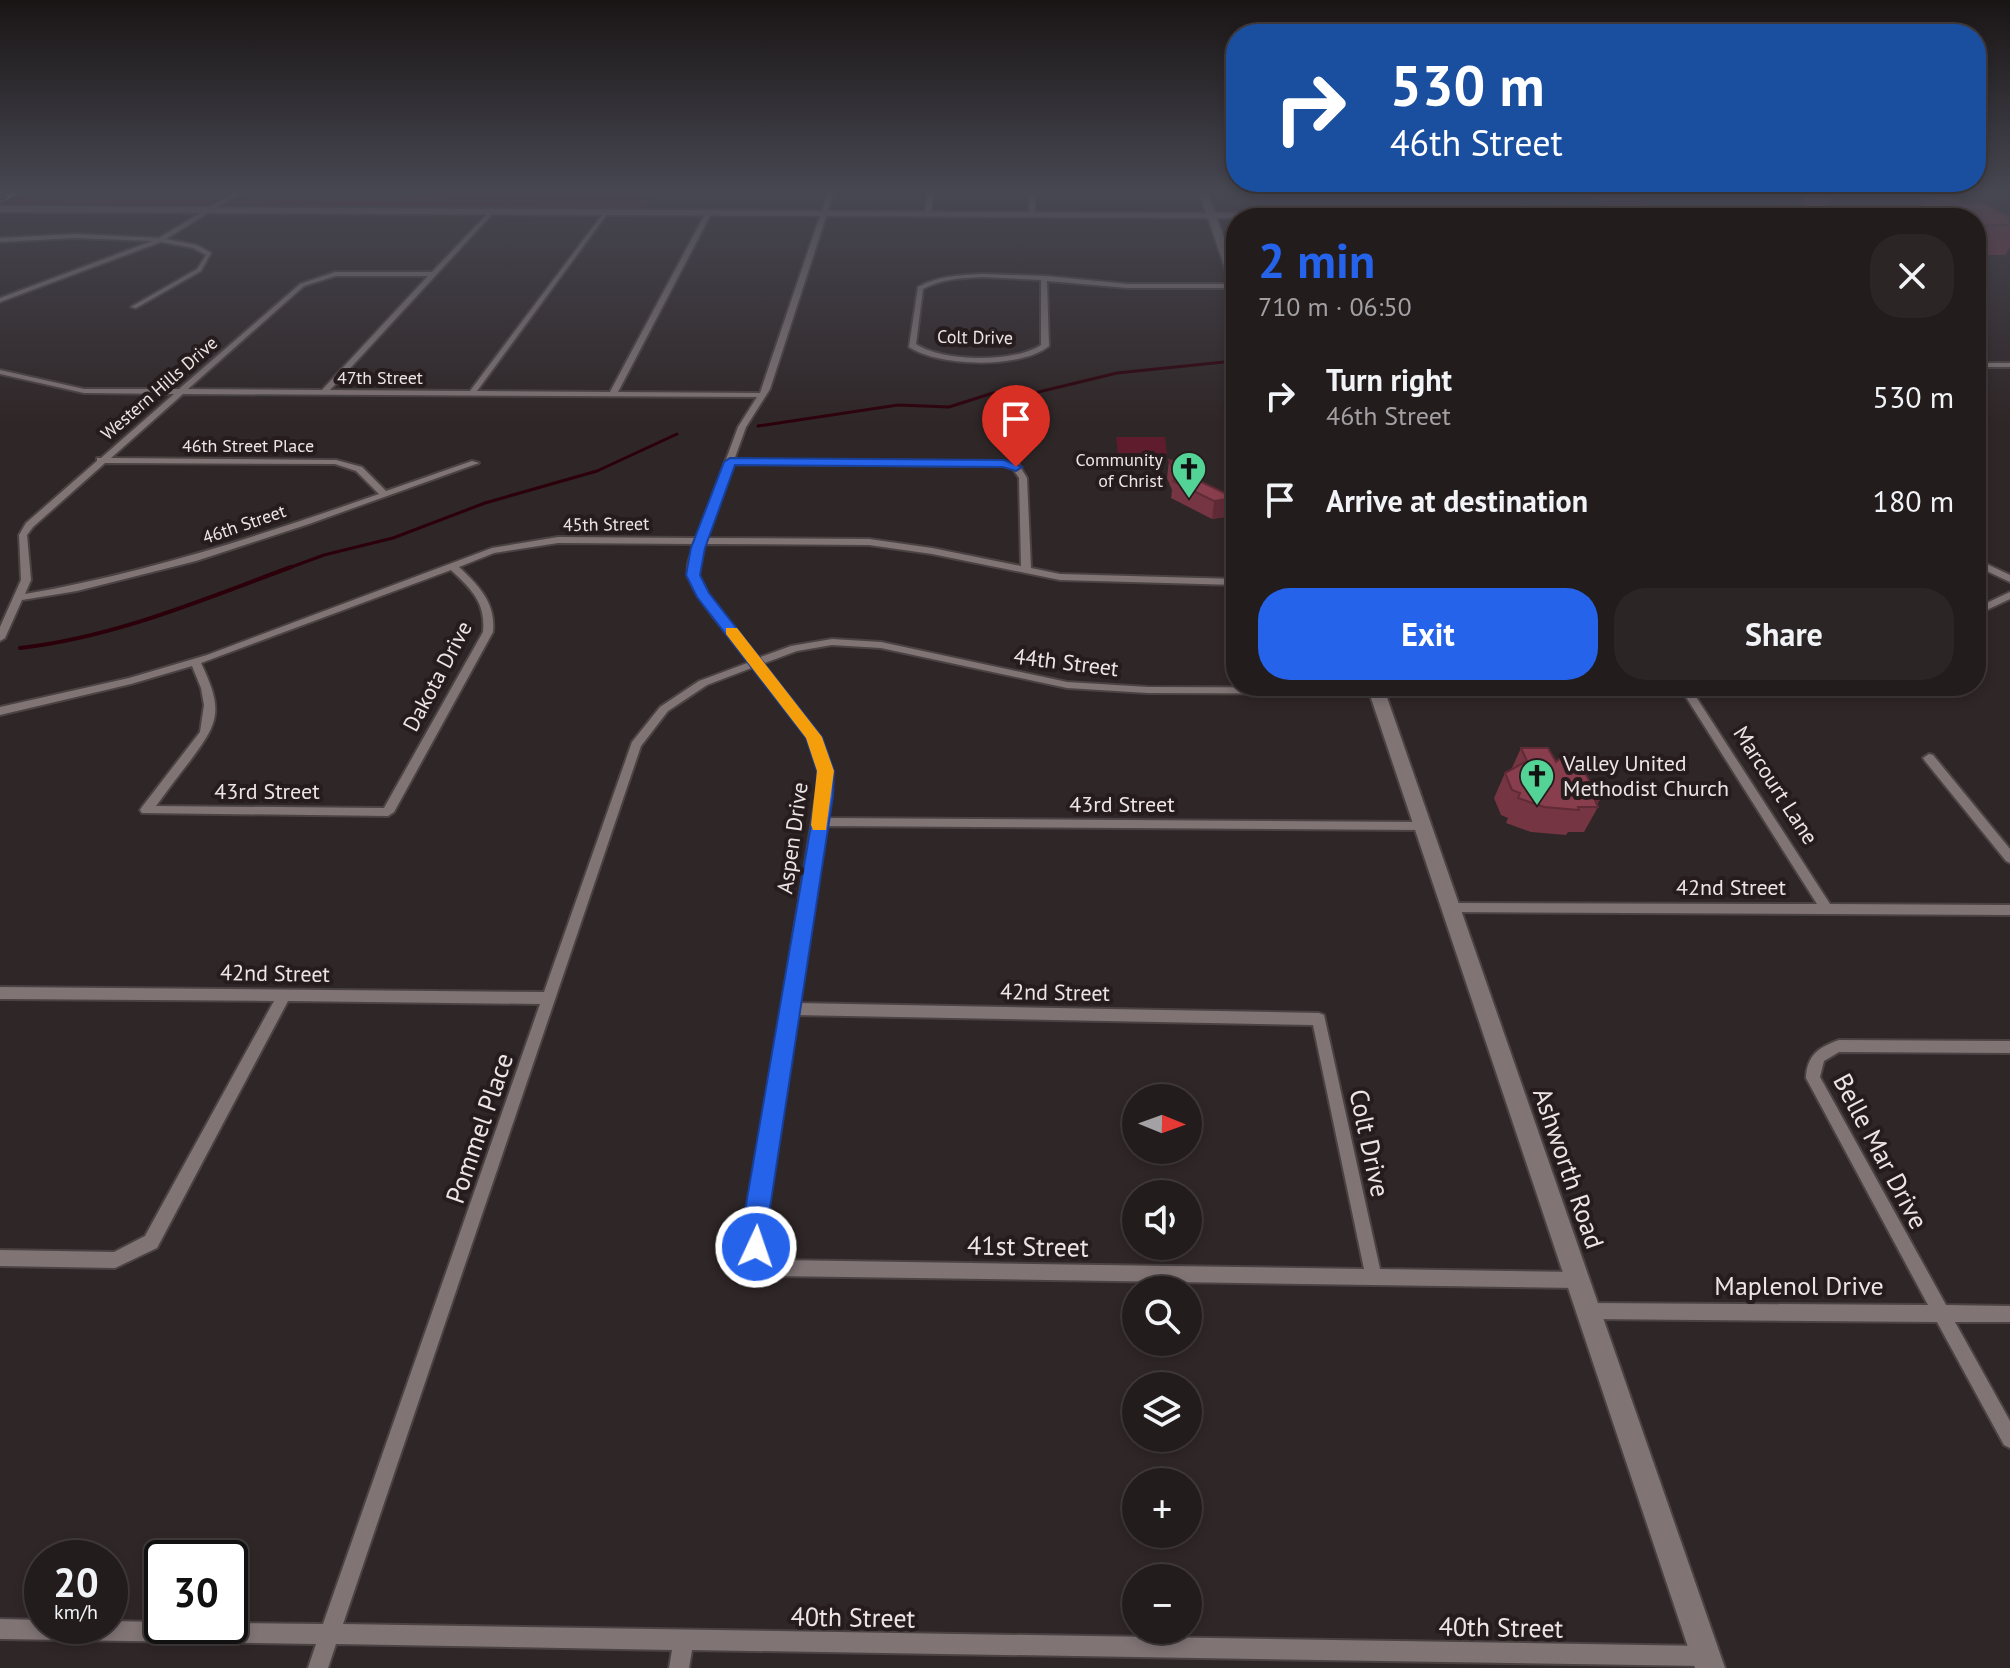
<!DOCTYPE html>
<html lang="en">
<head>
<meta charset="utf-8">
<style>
	:root { --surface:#231c1d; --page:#2b2526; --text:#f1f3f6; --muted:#a3a1a4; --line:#403a3b; --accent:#2563eb }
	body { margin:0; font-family:"PT Sans",sans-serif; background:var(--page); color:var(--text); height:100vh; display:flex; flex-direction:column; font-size:30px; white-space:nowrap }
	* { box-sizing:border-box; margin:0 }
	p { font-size:26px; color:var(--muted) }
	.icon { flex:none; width:44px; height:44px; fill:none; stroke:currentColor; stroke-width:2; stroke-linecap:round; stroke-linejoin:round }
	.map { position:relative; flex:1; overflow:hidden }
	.side { position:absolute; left:1226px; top:208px; width:760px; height:488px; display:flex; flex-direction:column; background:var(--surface); border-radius:32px; box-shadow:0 4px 12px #0003,0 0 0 2px var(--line) }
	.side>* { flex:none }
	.guide { position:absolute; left:1226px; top:24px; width:760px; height:168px; border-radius:32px; box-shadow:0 4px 12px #0003,0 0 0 2px var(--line); background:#1a4fa0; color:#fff; overflow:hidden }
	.needle { width:52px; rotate:91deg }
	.controls { position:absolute; left:1122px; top:1084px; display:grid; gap:16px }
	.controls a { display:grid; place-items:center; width:80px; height:80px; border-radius:50%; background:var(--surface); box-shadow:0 4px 12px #0003,0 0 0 2px var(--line); font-size:40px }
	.speed { position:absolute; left:24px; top:1540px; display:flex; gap:16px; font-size:40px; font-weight:700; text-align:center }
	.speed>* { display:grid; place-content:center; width:104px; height:104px; border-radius:50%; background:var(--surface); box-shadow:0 4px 12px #0003,0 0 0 2px var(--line); line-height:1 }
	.speed small { font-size:20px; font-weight:400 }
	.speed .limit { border:4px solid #111; border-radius:12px; background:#fff; color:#111 }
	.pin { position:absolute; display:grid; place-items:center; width:68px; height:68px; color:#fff; margin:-82px -34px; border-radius:50% 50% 50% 0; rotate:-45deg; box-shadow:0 0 8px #0007 }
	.pin .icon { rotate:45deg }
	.me { position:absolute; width:88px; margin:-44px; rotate:3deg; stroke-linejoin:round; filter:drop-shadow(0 0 6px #0008) }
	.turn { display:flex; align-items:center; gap:28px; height:168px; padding:0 32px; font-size:36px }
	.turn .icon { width:104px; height:104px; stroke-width:2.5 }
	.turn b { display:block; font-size:56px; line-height:68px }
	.round { display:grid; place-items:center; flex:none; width:84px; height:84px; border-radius:32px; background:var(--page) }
	.overview { display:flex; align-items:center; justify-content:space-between; height:136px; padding:0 32px }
	h1 { font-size:48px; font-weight:800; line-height:60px; color:var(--accent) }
	.action { display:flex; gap:16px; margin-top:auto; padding:16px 32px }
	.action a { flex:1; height:92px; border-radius:32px; background:var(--accent); color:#fff; font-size:32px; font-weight:800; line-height:92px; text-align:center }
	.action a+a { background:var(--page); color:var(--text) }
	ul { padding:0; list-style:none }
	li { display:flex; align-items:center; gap:24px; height:104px; padding:0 32px }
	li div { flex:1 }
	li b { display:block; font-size:30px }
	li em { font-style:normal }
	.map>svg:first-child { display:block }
	.green { fill:#5e1c2c }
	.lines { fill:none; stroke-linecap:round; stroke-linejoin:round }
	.stream-far1 { stroke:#2c000a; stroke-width:3 }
	.stream { stroke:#2c000a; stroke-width:4 }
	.minor-casing { stroke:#4a4243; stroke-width:4 }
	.secondary-casing { stroke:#4a4243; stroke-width:4 }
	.minor { fill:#807475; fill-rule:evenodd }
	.secondary { fill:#807475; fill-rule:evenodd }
	.rail-casing { stroke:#d5cecf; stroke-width:5 }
	.rail { stroke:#261c1d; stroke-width:3; stroke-dasharray:8; stroke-linecap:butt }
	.wall { fill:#763542 }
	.shaded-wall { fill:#602b36 }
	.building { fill:#893e4d; stroke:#602b36; stroke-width:2 }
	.route { fill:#2563eb; stroke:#184099; stroke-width:2 }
	.slow { fill:#f59e0b }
	.labels { text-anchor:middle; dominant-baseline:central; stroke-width:8; stroke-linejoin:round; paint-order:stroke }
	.far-street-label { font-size:18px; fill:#ece5e6; stroke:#261c1d }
	.far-poi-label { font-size:18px; fill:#ece5e6; stroke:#261c1d; text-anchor:end }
	.street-label { font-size:22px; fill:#ece5e6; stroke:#261c1d }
	.poi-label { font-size:22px; fill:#ece5e6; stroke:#261c1d; text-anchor:start }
	.near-street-label { font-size:26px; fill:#ece5e6; stroke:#261c1d }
</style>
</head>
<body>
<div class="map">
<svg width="2010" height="1668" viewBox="0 0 2010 1668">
	<rect width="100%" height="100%" fill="#2f2627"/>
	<g class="green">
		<polygon points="451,192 655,192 642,210 226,204 231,200 384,200"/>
		<polygon points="1567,192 1630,192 1652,211 1609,211 1596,199"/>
		<polygon points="17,199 219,200 202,205 0,206"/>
		<polygon points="1116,437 1165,437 1167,455 1118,454"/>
	</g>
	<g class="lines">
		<g class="stream-far1">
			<polyline points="1589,198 1595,192"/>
			<polyline points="1554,208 1561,206"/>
			<polyline points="758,426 898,405 949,407 993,393 1026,395 1117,373 1234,361"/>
			<polyline points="286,569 324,555 393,538 485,503 597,471 677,434"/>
		</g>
		<path class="stream" d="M20,648C115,637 202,600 291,567"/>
		<defs>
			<g id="minor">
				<polygon points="235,192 242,192 166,239 197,245 211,253 201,271 136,308 131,307 197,269 206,255 193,248 161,242 0,302 0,298 152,241 75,238 0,242 0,238 75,234 159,238"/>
				<path d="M828,192H834L770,389L746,427L734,460L1004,462L1019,465L1027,478L1031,568L1060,574L1236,579V585L1060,580L932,554L869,545L704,544C701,553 695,564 698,575C702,595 743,640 758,658L791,646L832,639L881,642L1067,682L1148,687L1376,688L1381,691L1376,694L1148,693L1067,688L881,648L832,645L797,651L762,664L820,737L832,771L825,818L1423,822L1429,826L1423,830L823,826L796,1003L1319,1013L1324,1015L1380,1269L1578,1272L1584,1274L1586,1280L1584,1286L1578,1288L776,1276C758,1268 749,1253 745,1234L820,771L809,738L754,667L707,685L668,711L641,746L343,1624L1705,1646L1712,1649L1715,1656L1712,1663L1705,1666L692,1650L689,1668H669L672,1650L336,1644L328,1668H308L316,1644L0,1639V1619L42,1620V1626H110V1621L162,1622V1626H230V1623L323,1624L540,1004L288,1001L157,1248L115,1268L0,1266V1250L114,1252L145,1236L274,1001L0,999V987L544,992L632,742L660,707L699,681L750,662C734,641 693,597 688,574C686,563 692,553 695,544L558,543L494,553L459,567C479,586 496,603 493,632L394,812L388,816L142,813L140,810L142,807L200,732L204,705L201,688L192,666L131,684L0,715V707L129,678L207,655L492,548L558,537L697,538L738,427L757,397L183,394L111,458L336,460L362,467L386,491L472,461L479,463L309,524L196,561L77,591L22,600L5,638L0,641V627L21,580L19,535L26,523L97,461V458H101L174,394L84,393L0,374V370L84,389H179L300,284L335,272H432L493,208L495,211L330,390L470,391L605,211L607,214L477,391L610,392L705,214L708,212L711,214L618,392L760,393ZM336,276H428L322,390L188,389L304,286ZM105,463L335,464L356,471L379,494C262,535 146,573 25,594L31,580L27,535L33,527ZM733,464L1004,466L1013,469L1019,478L1021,566L932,548L869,539L706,538ZM451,570C471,589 486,602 483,632L384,808L156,806C167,791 178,776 190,761C220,721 223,710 201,663ZM794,1015L1313,1025L1364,1269L778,1260L766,1248L761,1234Z"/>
				<polygon points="928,192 934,192 930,215 927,217 924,215"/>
				<polygon points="1029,192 1035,192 1035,215 1032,217 1029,215"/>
				<path d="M982,274L1046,276L1128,284H1236V288H1128L1047,281L1049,346C1021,369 939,367 909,347L918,287C938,276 959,275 982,274ZM982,277L1041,280V345C1014,363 942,362 916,344L923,289C942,279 961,278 982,277Z"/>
				<rect x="1976" y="363" width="34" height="4"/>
				<polygon points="1976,559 2010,575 2010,582 1976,566"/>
				<polygon points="2010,592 2010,599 1976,615 1976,608"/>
				<polygon points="1679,686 1689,686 1830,904 2010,905 2010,915 1446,912 1445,908 1446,904 1451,903 1817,904"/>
				<polygon points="1929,754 1933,755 2010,849 2010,863 2006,861 1925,761 1923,758"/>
				<path d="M1839,1040L2010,1041V1053L1839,1052L1824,1061L1820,1077L1946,1305L2010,1306V1322H1955L2010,1421V1448L2004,1445L1937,1322L1588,1319L1582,1317L1580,1311L1582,1305L1588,1303L1928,1305L1806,1078C1807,1055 1819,1047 1839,1040Z"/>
			</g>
			<g id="secondary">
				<polygon points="1199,192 1207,192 1215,213 1941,212 1945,215 1941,218 1217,218 1236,272 1236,289 1231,286 1208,218 0,212 0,206 1206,213"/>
				<polygon points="1367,686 1383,686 1725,1668 1695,1668"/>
			</g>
		</defs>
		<use href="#minor" class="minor-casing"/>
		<use href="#secondary" class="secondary-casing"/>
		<use href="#minor" class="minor"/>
		<use href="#secondary" class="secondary"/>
		<defs>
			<polyline id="rail" points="0,200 18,192"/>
		</defs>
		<use href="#rail" class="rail-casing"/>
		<use href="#rail" class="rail"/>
	</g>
	<g class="wall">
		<polygon points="1807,192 1842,192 1824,209 1801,204"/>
		<polygon points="1928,195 1963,203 2010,218 2010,247 2005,255 1976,255 1976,218 1915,218"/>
		<polygon points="1169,460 1199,481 1232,516 1212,519 1171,498 1172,490 1167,478"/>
		<polygon points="1521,748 1556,762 1599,800 1597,805 1598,807 1584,832 1568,832 1566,835 1531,832 1506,823 1508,818 1501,815 1494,798 1505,773 1511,770"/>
	</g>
	<g class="shaded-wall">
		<polygon points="1832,192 1842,192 1824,209"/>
		<polygon points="1235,498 1232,516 1212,519 1214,501"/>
	</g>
	<g class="building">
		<polygon points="1928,195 1950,195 1963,203 1985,203 2010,218 2010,225 1985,225 1976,220 1976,218 1973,218 1960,210 1953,210"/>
		<polygon points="1820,216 1845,217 1845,218 1823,218"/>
		<polygon points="1169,460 1187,464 1199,481 1235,498 1214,501 1173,481 1176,476"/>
		<polygon points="1521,748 1548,748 1556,762 1566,753 1581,765 1599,800 1595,800 1598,807 1578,807 1579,810 1544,807 1518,798 1520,793 1512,790 1505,773 1527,761"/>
	</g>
	<linearGradient id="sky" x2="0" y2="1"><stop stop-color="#1a1515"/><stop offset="0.45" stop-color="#474752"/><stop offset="1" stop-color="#474752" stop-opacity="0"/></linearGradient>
	<rect width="2010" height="425" fill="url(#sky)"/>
	<polygon class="route" points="730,458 1004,460 1022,467 1016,471 1003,467 735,465 705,548 700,575 709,593 822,737 834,771 833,796 766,1234 768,1247 764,1256 756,1259 747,1256 741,1234 816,796 817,771 806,738 697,597 686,575 691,548 724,462"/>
	<polygon class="slow" points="726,628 737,628 822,737 834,771 826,830 813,830 811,825 817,771 806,738 726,634"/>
	<defs>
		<symbol id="church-pin" viewBox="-11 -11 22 30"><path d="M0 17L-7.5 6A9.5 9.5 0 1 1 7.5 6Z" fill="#53d396" stroke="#261c1d"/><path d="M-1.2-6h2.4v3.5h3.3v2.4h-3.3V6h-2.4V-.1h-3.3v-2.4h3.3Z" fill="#111"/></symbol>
	</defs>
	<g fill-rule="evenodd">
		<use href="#church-pin" x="1169" y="449" width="40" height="54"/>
		<use href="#church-pin" x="1517" y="756" width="40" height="54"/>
	</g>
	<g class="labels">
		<g class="far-street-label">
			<text transform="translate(975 337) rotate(1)">Colt Drive</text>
			<text x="380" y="377">47th Street</text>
			<text transform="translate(159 388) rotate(-41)">Western Hills Drive</text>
			<text x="248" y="445">46th Street Place</text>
			<text transform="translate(244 524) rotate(-19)">46th Street</text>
			<text transform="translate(606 524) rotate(-1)">45th Street</text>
		</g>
		<g class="far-poi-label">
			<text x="1163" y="459">Community<tspan x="1163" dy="21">of Christ</tspan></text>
		</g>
		<g class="street-label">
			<text transform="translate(1066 662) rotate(7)">44th Street</text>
			<text transform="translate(437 676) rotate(-62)">Dakota Drive</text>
			<text transform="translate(1776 785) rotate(57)">Marcourt Lane</text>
			<text x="267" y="791">43rd Street</text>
			<text x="1122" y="804">43rd Street</text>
			<text transform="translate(792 838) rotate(-82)">Aspen Drive</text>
			<text x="1731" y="887">42nd Street</text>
			<text transform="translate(275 973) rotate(1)">42nd Street</text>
			<text transform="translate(1055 992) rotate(1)">42nd Street</text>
		</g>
		<g class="poi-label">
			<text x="1563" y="763">Valley United<tspan x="1563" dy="25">Methodist Church</tspan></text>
		</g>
		<g class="near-street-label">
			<text transform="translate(479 1128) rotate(-71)">Pommel Place</text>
			<text transform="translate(1370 1143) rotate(78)">Colt Drive</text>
			<text transform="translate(1881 1151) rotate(62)">Belle Mar Drive</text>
			<text transform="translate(1569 1168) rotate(71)">Ashworth Road</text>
			<text transform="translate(1028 1246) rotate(1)">41st Street</text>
			<text x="1799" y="1285">Maplenol Drive</text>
			<text transform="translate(853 1617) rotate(1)">40th Street</text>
			<text transform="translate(1501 1627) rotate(1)">40th Street</text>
		</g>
	</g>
</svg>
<div class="controls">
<a><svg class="needle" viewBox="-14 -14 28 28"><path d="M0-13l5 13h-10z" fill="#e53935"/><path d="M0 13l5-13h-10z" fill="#a3a1a4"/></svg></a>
<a><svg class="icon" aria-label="sound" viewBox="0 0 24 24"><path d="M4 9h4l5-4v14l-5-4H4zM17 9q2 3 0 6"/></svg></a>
<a><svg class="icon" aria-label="search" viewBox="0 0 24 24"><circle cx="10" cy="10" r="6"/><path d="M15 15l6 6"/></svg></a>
<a><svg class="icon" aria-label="layers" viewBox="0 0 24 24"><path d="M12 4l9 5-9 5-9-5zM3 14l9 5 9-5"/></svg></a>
<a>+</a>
<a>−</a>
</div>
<div class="speed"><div>20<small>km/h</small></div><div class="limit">30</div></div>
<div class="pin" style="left:1016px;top:467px;background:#d93025"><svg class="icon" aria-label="arrive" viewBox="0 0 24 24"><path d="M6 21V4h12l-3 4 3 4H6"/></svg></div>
<svg class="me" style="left:756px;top:1247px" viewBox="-20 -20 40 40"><circle r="17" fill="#2563eb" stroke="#fff" stroke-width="3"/><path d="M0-11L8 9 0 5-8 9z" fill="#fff"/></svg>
<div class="guide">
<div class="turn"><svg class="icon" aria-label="right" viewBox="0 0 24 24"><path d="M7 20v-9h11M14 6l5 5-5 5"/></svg><div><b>530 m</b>46th Street</div></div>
</div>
<section class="side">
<div class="overview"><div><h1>2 min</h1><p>710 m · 06:50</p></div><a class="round"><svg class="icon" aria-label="close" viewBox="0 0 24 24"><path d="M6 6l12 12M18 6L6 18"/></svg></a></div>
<ul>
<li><svg class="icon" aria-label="right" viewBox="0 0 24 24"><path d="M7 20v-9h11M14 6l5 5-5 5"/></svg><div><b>Turn right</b><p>46th Street</p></div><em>530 m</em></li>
<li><svg class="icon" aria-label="arrive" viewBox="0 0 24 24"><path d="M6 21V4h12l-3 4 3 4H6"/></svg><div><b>Arrive at destination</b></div><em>180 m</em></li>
</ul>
<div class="action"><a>Exit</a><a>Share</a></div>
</section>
</div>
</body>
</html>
